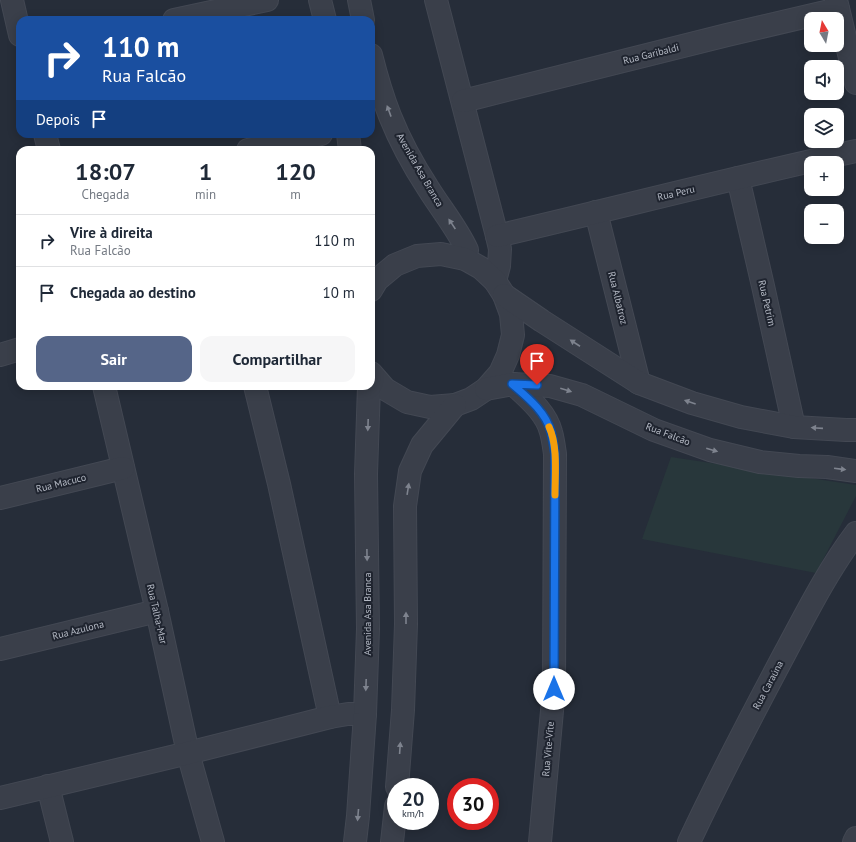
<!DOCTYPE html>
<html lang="pt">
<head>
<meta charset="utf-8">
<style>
	:root { --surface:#fff; --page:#f6f6f7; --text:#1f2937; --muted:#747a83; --line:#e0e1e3; --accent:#556588 }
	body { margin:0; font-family:"PT Sans",sans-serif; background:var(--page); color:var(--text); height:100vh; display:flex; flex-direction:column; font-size:15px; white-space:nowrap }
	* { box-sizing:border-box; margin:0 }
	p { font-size:13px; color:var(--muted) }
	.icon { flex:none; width:22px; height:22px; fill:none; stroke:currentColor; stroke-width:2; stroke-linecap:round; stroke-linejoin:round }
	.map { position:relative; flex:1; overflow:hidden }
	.drawer { position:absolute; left:16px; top:146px; width:359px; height:244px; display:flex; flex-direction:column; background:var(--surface); border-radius:12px; box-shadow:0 2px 10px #0003 }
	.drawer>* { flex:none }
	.banner { position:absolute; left:16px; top:16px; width:359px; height:122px; border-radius:12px; box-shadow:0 2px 10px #0003; background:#1a4fa0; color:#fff; overflow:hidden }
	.needle { width:26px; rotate:350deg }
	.tools { position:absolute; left:804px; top:12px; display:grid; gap:8px }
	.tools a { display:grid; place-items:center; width:40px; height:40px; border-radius:8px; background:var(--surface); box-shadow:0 2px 10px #0003; font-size:20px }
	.speed { position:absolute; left:387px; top:778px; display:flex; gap:8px; font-size:20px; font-weight:700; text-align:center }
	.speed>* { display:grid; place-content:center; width:52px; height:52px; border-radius:50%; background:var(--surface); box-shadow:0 2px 10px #0003; line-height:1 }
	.speed small { font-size:10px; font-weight:400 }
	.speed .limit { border:6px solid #d22; background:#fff; color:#111 }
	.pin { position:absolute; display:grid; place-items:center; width:34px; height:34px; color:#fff; margin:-41px -17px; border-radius:50% 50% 50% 0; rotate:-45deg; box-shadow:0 0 4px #0007 }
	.pin .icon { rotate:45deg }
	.me { position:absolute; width:44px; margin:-22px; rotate:0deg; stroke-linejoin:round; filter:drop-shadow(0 0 3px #0008) }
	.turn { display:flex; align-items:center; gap:14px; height:84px; padding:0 20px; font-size:18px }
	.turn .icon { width:52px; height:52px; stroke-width:2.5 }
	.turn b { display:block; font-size:28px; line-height:34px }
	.then { display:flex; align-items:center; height:38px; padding:0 20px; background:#0003; gap:8px; font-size:15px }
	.eta { display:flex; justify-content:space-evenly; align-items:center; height:68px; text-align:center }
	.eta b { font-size:24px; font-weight:600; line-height:28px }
	.primary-button { display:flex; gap:8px; margin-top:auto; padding:8px 20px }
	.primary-button a { flex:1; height:46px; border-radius:12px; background:var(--accent); color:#fff; font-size:16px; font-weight:600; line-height:46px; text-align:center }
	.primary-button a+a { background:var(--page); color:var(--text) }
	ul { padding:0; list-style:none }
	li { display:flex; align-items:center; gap:12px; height:52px; padding:0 20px; border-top:1px solid var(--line) }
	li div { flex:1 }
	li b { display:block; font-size:15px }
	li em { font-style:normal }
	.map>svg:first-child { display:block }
	.green { fill:#28373b }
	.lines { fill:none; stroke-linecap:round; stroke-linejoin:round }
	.minor-casing { stroke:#434853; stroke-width:24 }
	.tertiary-casing { stroke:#434853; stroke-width:24 }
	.minor { stroke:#3a3f4a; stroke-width:22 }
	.tertiary { stroke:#3a3f4a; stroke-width:22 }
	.oneway { fill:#7e838e }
	.route-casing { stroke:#114b97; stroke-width:10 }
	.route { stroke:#1a73e8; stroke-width:7 }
	.slow { stroke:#f59e0b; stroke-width:7 }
	.labels { text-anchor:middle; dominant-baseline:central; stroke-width:4; stroke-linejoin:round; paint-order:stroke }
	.street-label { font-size:10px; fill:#b5bac5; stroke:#1f242f }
</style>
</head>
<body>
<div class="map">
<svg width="856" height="842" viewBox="0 0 856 842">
	<rect width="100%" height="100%" fill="#262d39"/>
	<polygon class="green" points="671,457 856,485 856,496 816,573 642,539"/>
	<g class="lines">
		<defs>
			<g id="minor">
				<polyline points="12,0 20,35"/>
				<polyline points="436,0 497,236 500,249 499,266 495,281"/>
				<polyline points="836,0 856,83"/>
				<polyline points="174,20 267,0"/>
				<polyline points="463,101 727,35 838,9"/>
				<polyline points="45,134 49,150"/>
				<polyline points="248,150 321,134"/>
				<polyline points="738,178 763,286 794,427"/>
				<polyline points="596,212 639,383"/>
				<path d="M497,236C617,208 736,177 856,151"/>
				<polyline points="0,355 20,349"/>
				<path d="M513,384C527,397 546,412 551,432C553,439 554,447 555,454L554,689L540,842"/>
				<polyline points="104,386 157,611 188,753 213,842"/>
				<polyline points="255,386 279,484 330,717"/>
				<polyline points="0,498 123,468"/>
				<polyline points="0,649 157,611"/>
				<polyline points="48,786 62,842"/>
				<polyline points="0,798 188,753 330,717 348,714 365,714"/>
				<path d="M689,842C719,778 752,715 785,653C807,612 828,570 856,533"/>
			</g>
			<g id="tertiary">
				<polyline points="320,0 325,20"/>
				<polyline points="359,0 363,20"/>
				<path d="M371,55C376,75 382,96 390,116C400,141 413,165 428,188C441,209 457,228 467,250L465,259"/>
				<polyline points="348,134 350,150"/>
				<polyline points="371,290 377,280 395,265 417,256 441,254 465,259 481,268 495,281 504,295 511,314 513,335 508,355 500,373 486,389 471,399 455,405 430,407 407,402 385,389 371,373"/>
				<polyline points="504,295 542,321 639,383 692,403 741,417 794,427 846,430 856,430"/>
				<polyline points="486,389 513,384 550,386 582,395 654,430 710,450 760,462 799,466 827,467 856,471"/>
				<polyline points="397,787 403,710 406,624 405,506 410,471 422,445 455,405"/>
				<polyline points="355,842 358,816 365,714 368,629 366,474 369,386"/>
				<polyline points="392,842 396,806"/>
				<polyline points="854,842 856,838"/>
			</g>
		</defs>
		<use href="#minor" class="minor-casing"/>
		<use href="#tertiary" class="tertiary-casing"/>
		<use href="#minor" class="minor"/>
		<use href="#tertiary" class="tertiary"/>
	</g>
	<defs><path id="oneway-solid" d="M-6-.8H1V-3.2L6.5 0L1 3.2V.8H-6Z"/></defs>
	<g class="oneway">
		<use href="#oneway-solid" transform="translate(389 111) rotate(-110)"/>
		<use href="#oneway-solid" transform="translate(452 224) rotate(-124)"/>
		<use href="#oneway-solid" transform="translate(575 343) rotate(-147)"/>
		<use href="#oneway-solid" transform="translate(566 390) rotate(17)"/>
		<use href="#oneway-solid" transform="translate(690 402) rotate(-161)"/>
		<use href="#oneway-solid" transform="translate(368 425) rotate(92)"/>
		<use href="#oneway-solid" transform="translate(817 428) rotate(-176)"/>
		<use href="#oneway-solid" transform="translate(712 450) rotate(16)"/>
		<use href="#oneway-solid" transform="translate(840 469) rotate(7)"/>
		<use href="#oneway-solid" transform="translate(408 489) rotate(-81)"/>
		<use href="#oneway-solid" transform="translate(367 555) rotate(89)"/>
		<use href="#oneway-solid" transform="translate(406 618) rotate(-90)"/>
		<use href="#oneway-solid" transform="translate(366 685) rotate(92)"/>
		<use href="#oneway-solid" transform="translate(400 748) rotate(-86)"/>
		<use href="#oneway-solid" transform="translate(358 815) rotate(95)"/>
	</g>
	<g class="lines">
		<defs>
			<path id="route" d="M537,385L512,384C527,397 546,412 551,432C553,440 554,447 555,454L554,689"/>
		</defs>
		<use href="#route" class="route-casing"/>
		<use href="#route" class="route"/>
		<path class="slow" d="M549,427C558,445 555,475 555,495"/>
	</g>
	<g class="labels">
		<g class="street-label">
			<text transform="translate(651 54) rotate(-14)">Rua Garibaldi</text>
			<text transform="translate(420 170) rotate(60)">Avenida Asa Branca</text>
			<text transform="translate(676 193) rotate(-13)">Rua Peru</text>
			<text transform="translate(618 298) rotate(76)">Rua Albatroz</text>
			<text transform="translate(767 303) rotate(77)">Rua Petrim</text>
			<text transform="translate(668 434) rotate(21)">Rua Falcão</text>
			<text transform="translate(61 483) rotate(-14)">Rua Macuco</text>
			<text transform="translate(157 614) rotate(77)">Rua Talha-Mar</text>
			<text transform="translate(367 614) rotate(-90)">Avenida Asa Branca</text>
			<text transform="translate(78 630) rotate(-14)">Rua Azulona</text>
			<text transform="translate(768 685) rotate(-62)">Rua Caraúna</text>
			<text transform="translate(548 749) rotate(-85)">Rua Vite-Vite</text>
		</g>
	</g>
</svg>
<div class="tools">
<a><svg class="needle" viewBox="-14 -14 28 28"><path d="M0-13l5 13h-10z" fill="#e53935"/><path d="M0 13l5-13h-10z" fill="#747a83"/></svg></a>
<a><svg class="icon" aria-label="sound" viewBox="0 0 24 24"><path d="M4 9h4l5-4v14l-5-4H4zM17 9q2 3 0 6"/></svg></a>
<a><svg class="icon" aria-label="layers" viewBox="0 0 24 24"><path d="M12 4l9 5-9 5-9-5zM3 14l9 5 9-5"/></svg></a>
<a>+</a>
<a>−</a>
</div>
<div class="speed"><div>20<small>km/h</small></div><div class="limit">30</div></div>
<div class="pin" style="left:537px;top:385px;background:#d93025"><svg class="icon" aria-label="arrive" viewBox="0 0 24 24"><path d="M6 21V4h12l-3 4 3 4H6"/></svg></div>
<svg class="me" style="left:554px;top:689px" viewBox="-20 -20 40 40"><circle r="19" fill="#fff"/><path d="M0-13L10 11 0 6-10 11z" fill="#1a73e8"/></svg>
<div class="banner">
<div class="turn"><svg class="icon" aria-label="right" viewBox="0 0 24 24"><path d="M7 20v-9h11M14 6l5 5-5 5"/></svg><div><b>110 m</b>Rua Falcão</div></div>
<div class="then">Depois<svg class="icon" aria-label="arrive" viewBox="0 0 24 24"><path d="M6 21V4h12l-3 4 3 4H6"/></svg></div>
</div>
<section class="drawer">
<div class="eta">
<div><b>18:07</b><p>Chegada</p></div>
<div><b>1</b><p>min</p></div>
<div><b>120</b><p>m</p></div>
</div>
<ul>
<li><svg class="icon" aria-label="right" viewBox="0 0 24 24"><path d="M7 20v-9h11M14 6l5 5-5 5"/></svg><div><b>Vire à direita</b><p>Rua Falcão</p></div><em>110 m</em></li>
<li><svg class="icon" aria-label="arrive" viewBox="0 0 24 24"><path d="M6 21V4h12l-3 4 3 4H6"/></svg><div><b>Chegada ao destino</b></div><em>10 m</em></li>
</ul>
<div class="primary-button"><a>Sair</a><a>Compartilhar</a></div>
</section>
</div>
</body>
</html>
